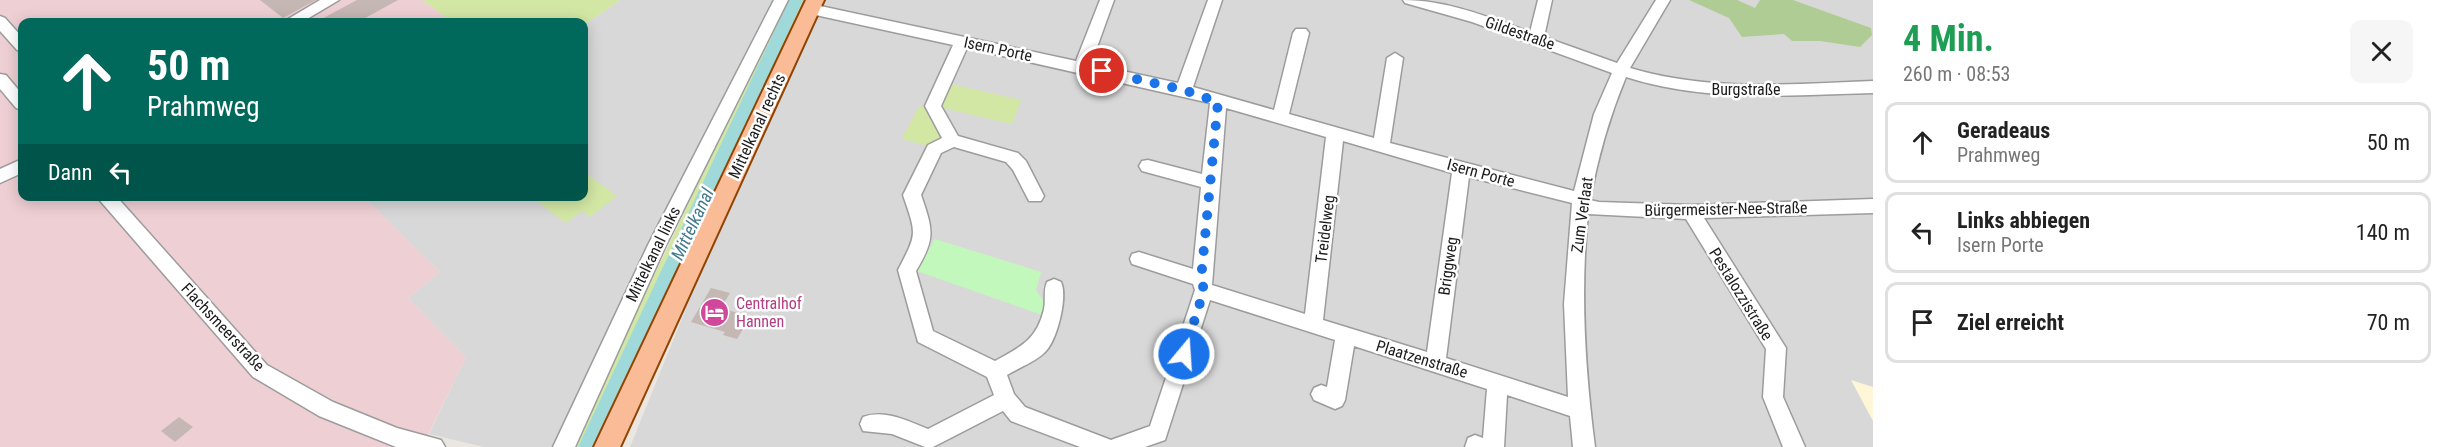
<!DOCTYPE html>
<html lang="de">
<head>
<meta charset="utf-8">
<style>
	:root { --surface:#fff; --page:#f6f6f6; --text:#222; --muted:#767676; --line:#e0e0e0 }
	body { margin:0; font-family:"Roboto Condensed",sans-serif; background:var(--page); color:var(--text); height:100vh; display:flex; flex-direction:column; font-size:22px; white-space:nowrap }
	* { box-sizing:border-box; margin:0 }
	p { font-size:20px; color:var(--muted) }
	.icon { flex:none; width:33px; height:33px; fill:none; stroke:currentColor; stroke-width:2; stroke-linecap:round; stroke-linejoin:round }
	.map { position:relative; flex:1; overflow:hidden }
	.panel { display:flex; flex-direction:column; background:var(--surface); width:570px }
	.panel>* { flex:none }
	.guide { position:absolute; left:18px; top:18px; width:570px; height:183px; border-radius:12px; box-shadow:0 3px 15px #0003; background:#00695c; color:#fff; overflow:hidden }
	.pin { position:absolute; display:grid; place-items:center; width:51px; height:51px; color:#fff; margin:-26px; border:3px solid #fff; border-radius:50%; box-shadow:0 2px 6px #0007 }
	.me { position:absolute; width:66px; margin:-33px; rotate:18deg; stroke-linejoin:round; filter:drop-shadow(0 0 4px #0008) }
	.turn { display:flex; align-items:center; gap:21px; height:126px; padding:0 30px; font-size:27px }
	.turn .icon { width:78px; height:78px; stroke-width:2.5 }
	.turn b { display:block; font-size:42px; line-height:51px }
	.then { display:flex; align-items:center; height:57px; padding:0 30px; background:#0003; gap:12px; font-size:22px }
	.round { display:grid; place-items:center; flex:none; width:63px; height:63px; border-radius:12px; background:var(--page) }
	.overview { display:flex; align-items:center; justify-content:space-between; height:102px; padding:0 30px }
	h1 { font-size:36px; font-weight:700; line-height:45px; color:#1e9e55 }
	ul { padding:0; list-style:none }
	li { display:flex; align-items:center; gap:18px; height:81px; margin:0 12px 9px; padding:0 18px; border:3px solid var(--line); border-radius:12px }
	li div { flex:1 }
	li b { display:block; font-size:22px }
	li em { font-style:normal }
	main { display:flex; flex:1; min-height:0 }
	.map>svg:first-child { display:block }
	.residential { fill:#d9d8d8 }
	.commercial { fill:#eecfd4 }
	.education { fill:#fef6d7 }
	.grass { fill:#d3e7a5 }
	.forest { fill:#b0cc95 }
	.park { fill:#c3f8bc }
	.water { fill:#a0d9da }
	.building { fill:#c4b7b4 }
	.lines { fill:none; stroke-linecap:round; stroke-linejoin:round }
	.minor-casing { stroke:#9c9c9c; stroke-width:3 }
	.major-casing { stroke:#8f4402; stroke-width:4 }
	.minor { fill:#fff; fill-rule:evenodd }
	.major { fill:#fabb97; fill-rule:evenodd }
	.route { stroke:#1a73e8; stroke-width:10; stroke-dasharray:0 18 }
	.labels { text-anchor:middle; dominant-baseline:central; stroke-width:5; stroke-linejoin:round; paint-order:stroke }
	.street-label { font-size:16px; fill:#1b1b1b; stroke:#fff }
	.hotel-label { font-size:16px; fill:#b23c85; stroke:#fff; text-anchor:start }
	.water-label { font-size:18px; font-style:italic; fill:#417a91; stroke:#fff }
</style>
</head>
<body>
<main>
<div class="map">
<svg width="1873" height="447" viewBox="0 0 1873 447">
	<rect width="100%" height="100%" fill="#ece6e0"/>
	<g class="residential">
		<polygon points="620,0 781,0 557,447 484,447 429,434 466,357 408,298 440,272 363,197 584,196 584,25"/>
		<polygon points="823,0 1873,0 1873,447 630,447 729,202"/>
	</g>
	<polygon class="commercial" points="0,0 422,0 453,22 22,22 22,196 363,197 440,272 408,298 466,357 422,447 0,447"/>
	<polygon class="education" points="1851,380 1873,387 1873,421"/>
	<g class="grass">
		<polygon points="422,0 620,0 584,25 584,22 453,22"/>
		<polygon points="786,0 807,0 596,447 572,447"/>
		<polygon points="950,84 1021,100 1012,124 939,107"/>
		<polygon points="919,106 927,108 927,114 943,140 931,147 902,139"/>
		<polygon points="584,172 617,196 590,217 582,211 566,223 531,197 584,196"/>
	</g>
	<polygon class="forest" points="1689,0 1737,0 1755,8 1760,0 1793,0 1871,28 1872,35 1860,47 1820,41 1792,41 1784,34 1742,37 1729,18"/>
	<polygon class="park" points="935,239 1041,272 1036,290 1048,308 1045,316 917,271"/>
	<polygon class="water" points="789,0 803,0 660,311 637,352 592,447 578,447"/>
	<g class="building">
		<polygon points="260,0 316,0 283,18"/>
		<polygon points="357,0 398,0 358,22 344,20 339,22 316,22"/>
		<polygon points="711,288 730,293 721,308 744,315 742,319 748,321 737,339 723,335 725,332 691,322"/>
		<polygon points="179,417 193,427 175,442 161,431"/>
	</g>
	<g class="lines">
		<defs>
			<g id="minor">
				<polygon points="320,0 339,0 302,22 283,22"/>
				<polygon points="774,0 788,0 666,245 575,447 553,447 648,245"/>
				<path d="M1100,0H1114L1091,64L1178,83L1208,0H1222L1193,87L1274,110L1293,33L1296,29H1306L1309,33L1289,114L1374,138L1387,58L1395,53L1403,58L1390,143L1574,191L1594,114L1612,73L1472,22L1405,3L1403,0C1447,0 1488,17 1530,32L1538,0H1552L1544,37L1617,63L1656,0H1670L1630,68C1711,92 1790,84 1873,81V93C1788,95 1708,103 1626,77C1609,118 1598,157 1590,200L1599,202L1691,205L1873,199V213L1704,218L1786,348L1783,397L1805,447H1783L1763,397L1766,349L1686,219L1588,214C1580,292 1585,369 1595,447H1573L1570,416L1507,395L1504,447H1465L1468,438L1475,435L1483,438L1487,389L1354,346L1345,400L1342,406L1335,409L1314,400L1311,394L1314,388L1321,385L1327,387L1335,340L1210,300L1165,440L1145,447H1080L1011,421L1003,411L933,447H925L892,434L863,431L860,424L863,417C885,409 907,421 928,429L994,395L987,377L918,342L898,270C917,233 917,236 903,195L928,145L942,138L925,106L953,45L811,14L804,9L811,4L1076,61ZM967,48L1210,103L1202,174L1148,160L1142,161L1139,166L1142,171L1201,187L1193,269L1139,252L1132,254L1130,259L1132,264L1193,284L1195,290L1150,426L1111,440L1025,407L1014,394L1007,375C1018,368 1035,362 1044,353C1057,342 1068,297 1061,282L1054,279L1047,282C1043,291 1046,300 1044,309C1037,340 1020,347 995,361L933,331L916,271C936,238 933,230 921,195L941,153L954,147L1006,162L1013,170L1029,201H1041L1044,196L1026,161L1018,153L958,136L941,106ZM1226,108L1326,137L1305,314L1212,285ZM1343,141L1452,173L1427,352L1323,320ZM1469,177L1572,203L1564,304L1568,397L1446,358Z"/>
				<polygon points="0,16 5,18 22,37 22,51 17,50 0,31"/>
				<polygon points="0,74 6,75 22,94 22,110 16,108 0,89"/>
				<polygon points="22,159 22,173 0,183 0,169"/>
				<polygon points="96,196 116,196 267,365 333,402 397,428 441,440 445,447 396,447 319,416 253,377"/>
			</g>
			<polygon id="major" points="806,0 824,0 620,447 594,447"/>
		</defs>
		<use href="#minor" class="minor-casing"/>
		<use href="#major" class="major-casing"/>
		<use href="#minor" class="minor"/>
		<use href="#major" class="major"/>
	</g>
	<g class="lines">
		<polyline class="route" points="1102,71 1184,90 1218,102 1201,279 1204,290 1184,354"/>
	</g>
	<defs>
		<symbol id="hotel-disc" viewBox="-11 -11 22 22"><circle r="9.5" fill="#d1479c" stroke="#fff"/><path d="M-6-4.5h1.5V1H6V5H4.5V3h-9V5H-6ZM-4 0a1.8 1.8 0 1 1 3.6 0ZM.5 0V-2.5h3Q6-2.5 6 0Z" fill="#fff"/></symbol>
	</defs>
	<g fill-rule="evenodd">
		<use href="#hotel-disc" x="698" y="296" width="33" height="33"/>
	</g>
	<g class="labels">
		<g class="street-label">
			<text transform="translate(1520 33) rotate(19)">Gildestraße</text>
			<text transform="translate(998 49) rotate(12)">Isern Porte</text>
			<text x="1746" y="89">Burgstraße</text>
			<text transform="translate(757 126) rotate(-65)">Mittelkanal rechts</text>
			<text transform="translate(1481 173) rotate(15)">Isern Porte</text>
			<text transform="translate(1726 209) rotate(-1)">Bürgermeister-Nee-Straße</text>
			<text transform="translate(1582 215) rotate(-82)">Zum Verlaat</text>
			<text transform="translate(1325 229) rotate(-83)">Treidelweg</text>
			<text transform="translate(653 254) rotate(-64)">Mittelkanal links</text>
			<text transform="translate(1448 266) rotate(-82)">Briggweg</text>
			<text transform="translate(1741 294) rotate(58)">Pestalozzistraße</text>
			<text transform="translate(223 327) rotate(47)">Flachsmeerstraße</text>
			<text transform="translate(1422 359) rotate(17)">Plaatzenstraße</text>
		</g>
		<g class="hotel-label">
			<text x="736" y="303">Centralhof<tspan x="736" dy="18">Hannen</tspan></text>
		</g>
		<g class="water-label">
			<text transform="translate(692 224) rotate(-65)">Mittelkanal</text>
		</g>
	</g>
</svg>
<div class="pin" style="left:1102px;top:71px;background:#d93025"><svg class="icon" aria-label="arrive" viewBox="0 0 24 24"><path d="M6 21V4h12l-3 4 3 4H6"/></svg></div>
<svg class="me" style="left:1184px;top:354px" viewBox="-20 -20 40 40"><circle r="17" fill="#1a73e8" stroke="#fff" stroke-width="3"/><path d="M0-11L8 9 0 5-8 9z" fill="#fff"/></svg>
<div class="guide">
<div class="turn"><svg class="icon" aria-label="ahead" viewBox="0 0 24 24"><path d="M12 20V5M6 11l6-6 6 6"/></svg><div><b>50 m</b>Prahmweg</div></div>
<div class="then">Dann<svg class="icon" aria-label="left" viewBox="0 0 24 24"><path d="M17 20v-9H6M10 6l-5 5 5 5"/></svg></div>
</div>
</div>
<section class="panel">
<div class="overview"><div><h1>4 Min.</h1><p>260 m · 08:53</p></div><a class="round"><svg class="icon" aria-label="close" viewBox="0 0 24 24"><path d="M6 6l12 12M18 6L6 18"/></svg></a></div>
<ul>
<li><svg class="icon" aria-label="ahead" viewBox="0 0 24 24"><path d="M12 20V5M6 11l6-6 6 6"/></svg><div><b>Geradeaus</b><p>Prahmweg</p></div><em>50 m</em></li>
<li><svg class="icon" aria-label="left" viewBox="0 0 24 24"><path d="M17 20v-9H6M10 6l-5 5 5 5"/></svg><div><b>Links abbiegen</b><p>Isern Porte</p></div><em>140 m</em></li>
<li><svg class="icon" aria-label="arrive" viewBox="0 0 24 24"><path d="M6 21V4h12l-3 4 3 4H6"/></svg><div><b>Ziel erreicht</b></div><em>70 m</em></li>
</ul>
</section>
</main>
</body>
</html>
